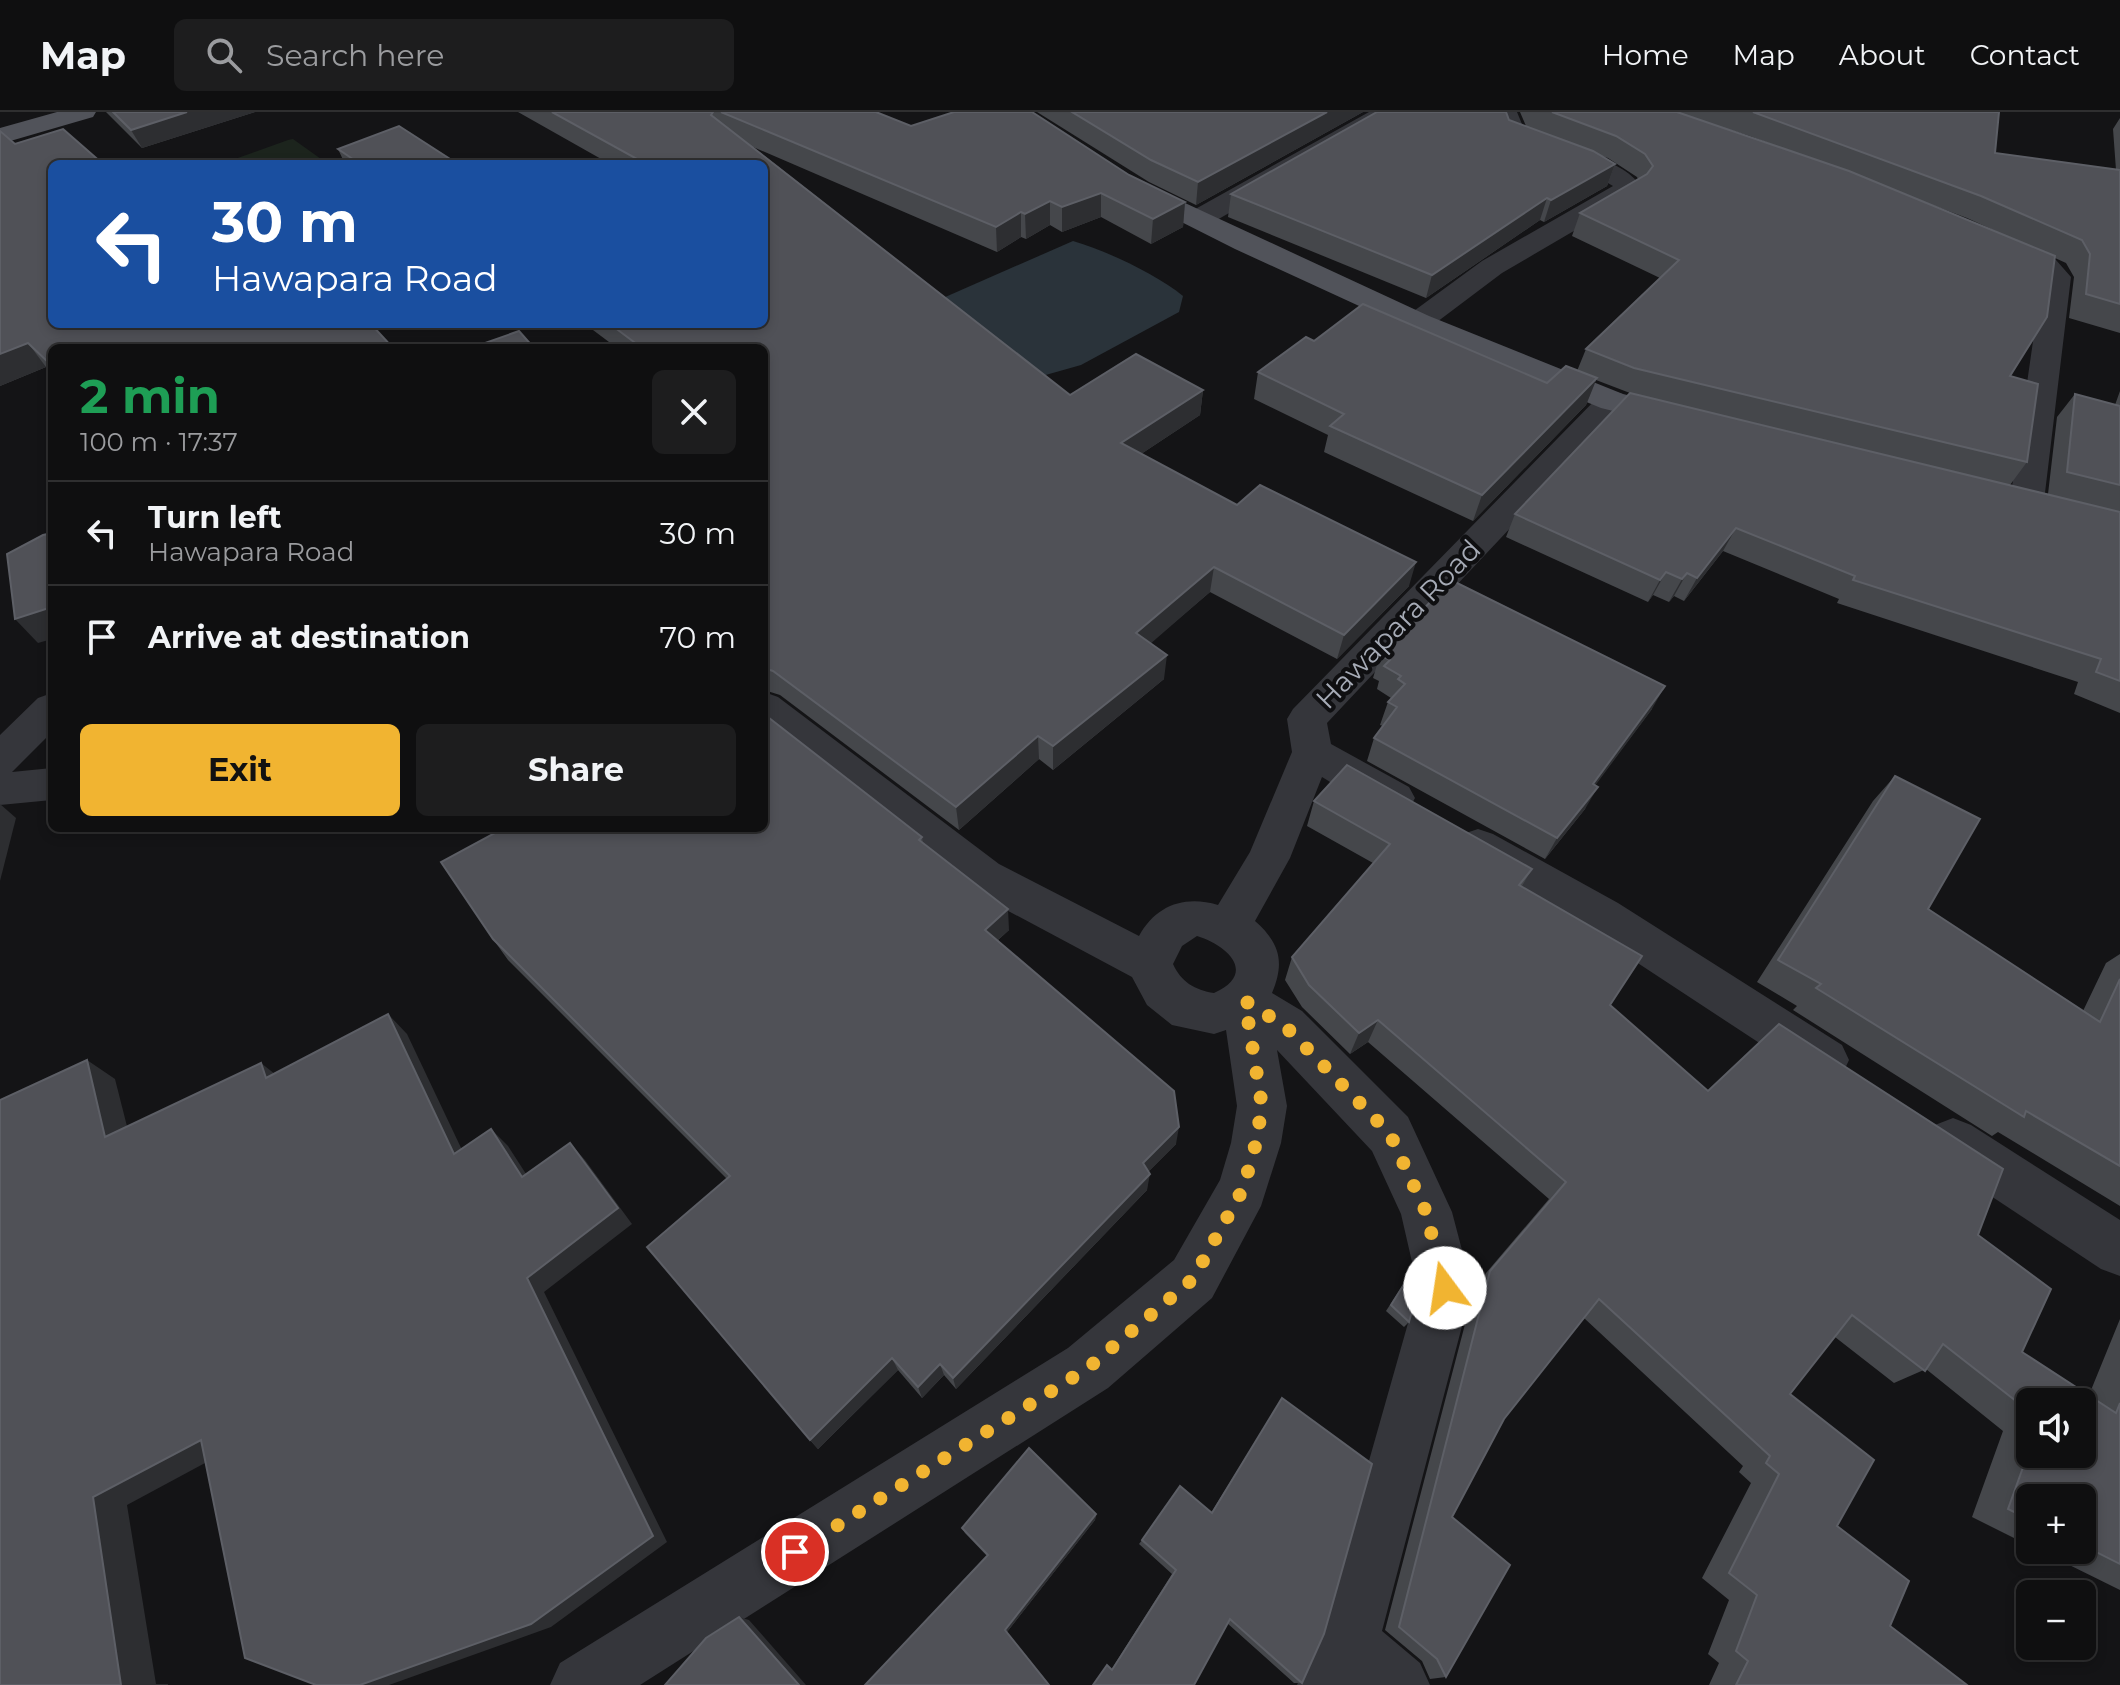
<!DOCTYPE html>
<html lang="en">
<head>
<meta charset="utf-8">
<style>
	:root { --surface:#0f0f10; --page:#1d1d1e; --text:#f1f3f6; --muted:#9b9c9f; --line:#2f2f30; --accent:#f1b431 }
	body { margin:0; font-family:Montserrat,sans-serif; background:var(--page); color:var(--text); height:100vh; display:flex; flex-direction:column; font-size:30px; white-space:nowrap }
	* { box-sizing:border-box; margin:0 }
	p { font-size:26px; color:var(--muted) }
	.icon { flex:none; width:44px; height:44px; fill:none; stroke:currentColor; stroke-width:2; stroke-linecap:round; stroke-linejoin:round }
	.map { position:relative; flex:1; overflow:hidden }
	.details { position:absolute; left:48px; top:232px; width:720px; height:488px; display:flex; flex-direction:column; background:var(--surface); border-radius:12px; box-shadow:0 4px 12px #0003,0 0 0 2px var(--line) }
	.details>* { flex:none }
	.guide { position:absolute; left:48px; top:48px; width:720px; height:168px; border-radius:12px; box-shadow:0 4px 12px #0003,0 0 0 2px var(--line); background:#1a4fa0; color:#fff; overflow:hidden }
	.buttons { position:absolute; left:2016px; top:1276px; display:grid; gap:16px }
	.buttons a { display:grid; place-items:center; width:80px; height:80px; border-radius:12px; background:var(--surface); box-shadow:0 4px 12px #0003,0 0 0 2px var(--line); font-size:40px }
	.pin { position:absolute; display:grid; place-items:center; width:68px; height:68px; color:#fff; margin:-34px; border:4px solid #fff; border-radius:50%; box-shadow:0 2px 8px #0007 }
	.me { position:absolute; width:88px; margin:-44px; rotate:346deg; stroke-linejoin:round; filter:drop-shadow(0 0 6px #0008) }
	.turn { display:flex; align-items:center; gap:28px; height:168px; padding:0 32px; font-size:36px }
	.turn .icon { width:104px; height:104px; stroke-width:2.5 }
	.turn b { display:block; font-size:56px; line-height:68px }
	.round { display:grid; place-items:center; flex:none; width:84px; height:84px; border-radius:12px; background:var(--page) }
	.headline { display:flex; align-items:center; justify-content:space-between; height:136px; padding:0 32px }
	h1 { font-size:48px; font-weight:700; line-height:60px; color:#1e9e55 }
	.action { display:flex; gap:16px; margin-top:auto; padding:16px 32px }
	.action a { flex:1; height:92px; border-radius:12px; background:var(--accent); color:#111; font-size:32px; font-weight:700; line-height:92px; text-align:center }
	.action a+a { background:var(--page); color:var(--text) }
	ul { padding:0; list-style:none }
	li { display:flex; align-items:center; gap:24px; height:104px; padding:0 32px; border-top:2px solid var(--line) }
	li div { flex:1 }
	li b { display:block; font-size:30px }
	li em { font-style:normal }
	header { display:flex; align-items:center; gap:48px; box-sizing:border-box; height:112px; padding:0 40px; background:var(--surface); border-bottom:2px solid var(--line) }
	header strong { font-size:38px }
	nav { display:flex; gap:44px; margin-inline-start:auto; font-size:28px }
	.search { width:560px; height:72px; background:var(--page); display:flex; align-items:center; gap:20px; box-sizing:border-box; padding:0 28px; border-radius:12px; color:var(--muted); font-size:30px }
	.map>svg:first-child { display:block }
	.green { fill:#1c241d }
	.water { fill:#2a333a }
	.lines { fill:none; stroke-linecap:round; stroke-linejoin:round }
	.minor { fill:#35363b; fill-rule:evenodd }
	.major { fill:#51535a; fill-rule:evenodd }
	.wall { fill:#45474b; fill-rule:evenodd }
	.shaded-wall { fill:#2d2e31 }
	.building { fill:#505157; stroke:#5d5f66; stroke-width:2 }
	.route { stroke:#f1b431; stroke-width:14; stroke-dasharray:0 25.2 }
	.labels { text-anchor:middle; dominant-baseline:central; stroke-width:8; stroke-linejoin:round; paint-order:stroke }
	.street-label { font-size:28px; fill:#a6abb6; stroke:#0f0f11 }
</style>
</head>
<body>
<header>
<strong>Map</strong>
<div class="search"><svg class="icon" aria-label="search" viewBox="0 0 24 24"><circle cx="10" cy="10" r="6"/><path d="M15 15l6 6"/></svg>Search here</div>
<nav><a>Home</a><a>Map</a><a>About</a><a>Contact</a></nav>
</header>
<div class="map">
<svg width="2120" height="1573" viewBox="0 0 2120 1573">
	<rect width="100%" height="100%" fill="#141416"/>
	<polygon class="green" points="293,27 328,52 221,52 288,28"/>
	<path class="water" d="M1073,129C1107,139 1156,162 1183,184L1179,200L1081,253L1035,266L943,186Z"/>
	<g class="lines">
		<g class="minor">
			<polygon points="1369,0 1399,0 1396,5 1210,112 1190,112 1186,106 1190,100"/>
			<path d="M1493,0H1517L1524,17C1550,28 1632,50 1641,76L1637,82L1502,161L1429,216L1418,219L1407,216L1403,210L1407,204L1482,149L1613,74L1587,59L1504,27Z"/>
			<polygon points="1999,126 2056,148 2071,165 2044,389 2039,397 2027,400 2015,397 2010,389 2042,167 2036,160 1989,140 1985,134 1989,128"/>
			<path d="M1612,279L1623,282L1628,289L1623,296L1327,611L1331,632L1409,675L1415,686L1409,697C1379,707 1348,680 1322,665L1290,746L1255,809C1280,831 1285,850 1272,881L1302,899L1408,1005L1452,1100L1472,1176L1382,1519L1420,1551L1430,1573H1297L1319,1525L1418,1176L1401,1102L1372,1039L1277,938L1287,994L1281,1031L1261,1094L1212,1186L1108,1276L640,1573H550L560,1551L1068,1236L1174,1148L1220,1068L1231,1031L1237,994L1226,918L1214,922L1172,913L1147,893L1132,865L969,778L764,616V580L778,585L999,752L1139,824C1156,793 1185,783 1218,793L1250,740L1292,640L1287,607L1293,597L1601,282ZM1197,824C1227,833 1258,861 1214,881C1195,878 1181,870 1173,852L1182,834Z"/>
			<polygon points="52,581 52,620 12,660 52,656 52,688 0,693 0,623 38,586"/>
			<polygon points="1478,717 1493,722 1618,791 1842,933 1849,948 1842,963 1825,970 1808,963 1586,817 1463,746 1457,734 1463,722"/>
			<polygon points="1953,1006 1971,1013 2120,1108 2120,1164 2101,1157 1935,1047 1928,1030 1935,1013"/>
		</g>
		<g class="major">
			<polygon points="57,0 96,0 93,5 0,32 0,16"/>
			<polygon points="1131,66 1429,204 1623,282 1689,298 1694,305 1689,312 1678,315 1601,296 1407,216 1235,137 1122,80 1118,74 1122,68"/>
		</g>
	</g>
	<g class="wall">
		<polygon points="106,0 255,0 142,36"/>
		<polygon points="518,0 876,0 911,14 1129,63 1185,90 1183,115 1151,132 1101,105 1062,120 1050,113 1026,127 1021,125 997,140 753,35 1070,283 1203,278 1200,303 1141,342 1237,393 1409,474 1337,547 1210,480 1150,531 1164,567 1053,658 1039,647 959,718 780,583 764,578 764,236 617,236 585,212 764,212 764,52 610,52"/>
		<polygon points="1037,0 1363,0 1196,93 1149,70"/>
		<path d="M1520,0H1999L1995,41L2116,58L2113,17L2120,6V221L2069,206L2074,165L2066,151L2055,146L2010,264L2027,350L2010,373L2048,382L2057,305L2075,282L2115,293L2120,279V601L2074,582L2078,570L1837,491L1839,487L1723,439L1684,489L1674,484L1669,490L1653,483L1648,490L1506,425L1515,402L1630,281L1596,268L1586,293L1473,409L1324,340L1328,323L1254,287L1258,260L1314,229L1547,271L1577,259L1586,237L1660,166L1572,124L1580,101L1638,67L1637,65L1608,46L1599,43L1615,52L1607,74L1544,110L1540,108L1426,186L1228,105L1231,82L1509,8L1526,14ZM1721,15L1750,24L1774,33ZM1927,91L1967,106L1998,120Z"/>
		<polygon points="0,19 15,32 52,52 52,261 46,255 0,274"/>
		<polygon points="338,37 450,47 452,52 345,52"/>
		<polygon points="1380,543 1652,597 1595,673 1585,697 1545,747 1367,649 1374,626 1383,614 1380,613 1388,590 1391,586 1377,577 1379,569 1373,566"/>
		<polygon points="1895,664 1928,797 2083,899 2106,851 2120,842 2120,1094 1998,1020 1992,1024 1793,898 1797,894 1757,870 1873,689"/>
		<path d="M1314,689L1532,757L1522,774L1610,893L1708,979L1978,1123L2022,1240L2089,1283L2120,1207V1478L2039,1438H2082V1386H2030V1434L1972,1405L2003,1319L1926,1257L1894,1271L1835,1225L1790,1282L1837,1414L1890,1514L1967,1573H1709L1719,1551L1708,1542L1729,1488L1702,1466L1751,1371L1739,1360L1743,1354L1584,1206L1504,1307L1452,1405L1446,1565L1430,1567L1422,1549L1385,1518L1475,1174L1549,1087L1368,930L1350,942L1302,895L1285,868L1292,845L1373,751L1307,714ZM2030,1290L2082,1342H2030Z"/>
		<polygon points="922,725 923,731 1009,818 998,828 1176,1032 1148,1060 1147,1078 956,1277 944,1263 922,1286 898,1258 818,1337 810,1328 727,1067 508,848 493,827"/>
		<polygon points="1416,1153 1409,1210 1404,1215 1386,1199"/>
		<polygon points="1282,1286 1302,1571 1294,1571 1227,1511 1111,1558 1172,1462 1139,1432 1142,1428 1211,1401"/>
		<polygon points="1096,1402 1095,1408 1007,1520 865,1573 987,1444 965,1421 962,1416"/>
	</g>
	<g class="shaded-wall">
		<polygon points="187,0 255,0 142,36 131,18"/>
		<polygon points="1327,0 1363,0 1196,93 1198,70"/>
		<polygon points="1615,52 1607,74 1544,110 1551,88"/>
		<polygon points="1101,81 1101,105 1062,120 1062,95"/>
		<polygon points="1547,86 1540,108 1426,186 1432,163"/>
		<polygon points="1050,89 1050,113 1026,127 1025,102"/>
		<polygon points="1185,90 1183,115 1151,132 1153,107"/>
		<polygon points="1021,100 1021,125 997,140 996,115"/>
		<polygon points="28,231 46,255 0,274 0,242"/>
		<polygon points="1597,266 1586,293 1473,409 1482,383"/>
		<polygon points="1203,278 1200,303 1120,356 1121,331"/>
		<polygon points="1736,416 1723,439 1684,489 1697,466"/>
		<polygon points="1416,450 1409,474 1337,547 1344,523"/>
		<polygon points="1214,455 1210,480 1134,546 1136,521"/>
		<polygon points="1666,460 1653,483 1648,490 1660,468"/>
		<polygon points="1687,461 1674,484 1669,490 1682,467"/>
		<polygon points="52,495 52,527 38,531 15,507"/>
		<polygon points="1167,543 1164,567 1053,658 1053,634"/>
		<polygon points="1665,574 1652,597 1580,694 1593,672"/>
		<polygon points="1038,624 1039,647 959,718 956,695"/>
		<polygon points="1598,675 1585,697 1545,747 1557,726"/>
		<polygon points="0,692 16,706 0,769"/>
		<polygon points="1008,797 1009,818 987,838 985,818"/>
		<polygon points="388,902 407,922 472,1059 454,1042"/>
		<polygon points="1378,908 1368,930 1350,942 1359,921"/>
		<polygon points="87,948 115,967 134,1042 105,1025"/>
		<polygon points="261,951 285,970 266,966"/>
		<polygon points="1179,1015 1176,1032 1141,1067 1143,1051"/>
		<polygon points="491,1017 508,1034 539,1082 522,1065"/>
		<polygon points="570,1031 585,1048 632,1112 544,1180 667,1430 551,1515 389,1573 360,1573 527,1166"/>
		<polygon points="1150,1062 1147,1078 956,1277 953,1266"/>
		<polygon points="892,1246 898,1258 818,1337 810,1328"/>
		<polygon points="940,1252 944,1263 922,1286 918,1275"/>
		<polygon points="201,1328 231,1337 127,1393 156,1572 168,1572 168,1573 121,1573 93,1385"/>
		<polygon points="1096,1402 1095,1408 1007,1520 1005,1518"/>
		<polygon points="739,1505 749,1508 806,1573 799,1573"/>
	</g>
	<g class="building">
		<polygon points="113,0 187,0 131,18"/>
		<polygon points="552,0 713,0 711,3 1070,283 1136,242 1203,278 1121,331 1237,393 1260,373 1416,450 1344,523 1214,455 1136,521 1167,543 1053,634 1038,624 956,695 773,559 764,556 764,236 642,236 610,212 764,212 764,52 646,52"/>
		<polygon points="721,0 876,0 911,14 954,0 1032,0 1129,63 1185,90 1153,107 1101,81 1062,95 1050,89 1025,102 1021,100 996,115"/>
		<polygon points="1072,0 1327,0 1198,70 1151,48"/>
		<polygon points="1377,0 1506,0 1509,8 1593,39 1615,52 1551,88 1547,86 1432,163 1231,82"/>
		<polygon points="1552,0 1677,0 1849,59 2055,144 2047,205 2010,264 2038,272 2027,350 1634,256 1586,237 1679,148 1580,101 1647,62 1653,54 1645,42 1616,24"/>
		<polygon points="1753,0 1999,0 1995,41 2120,58 2120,192 2086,182 2090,142 2082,128 1981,84"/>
		<polygon points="399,14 450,47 446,52 359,52 360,52 338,37"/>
		<polygon points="63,17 103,52 52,52 52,212 371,212 393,236 52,236 52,254 28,231 0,242 0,19 15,32"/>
		<polygon points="1363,192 1547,271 1566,254 1597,266 1482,383 1330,314 1344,302 1258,260 1306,225 1314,229"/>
		<polygon points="519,219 534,236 471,236"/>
		<polygon points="1630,281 2120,400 2120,569 2096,560 2101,547 1853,468 1855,464 1736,416 1697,466 1687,461 1682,467 1666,460 1660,468 1515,402"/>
		<polygon points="2075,282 2120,294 2120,373 2067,360"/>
		<polygon points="52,421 52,495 15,507 7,442 43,423"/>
		<polygon points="1451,468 1665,574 1593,672 1598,675 1557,726 1374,626 1397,595 1388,590 1405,572 1398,567 1401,564 1384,554 1390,548 1380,543"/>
		<polygon points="764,602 922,725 919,728 1008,797 985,818 1174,979 1179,1015 1143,1051 1150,1062 953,1266 940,1252 918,1275 892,1246 810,1328 647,1135 730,1064 493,827 441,750 504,716 764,716"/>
		<polygon points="1347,653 1532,757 1519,773 1642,844 1610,893 1708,979 1779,912 2003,1057 1978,1123 2051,1177 2022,1240 2116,1301 2120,1291 2120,1452 2082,1433 2082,1386 2030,1386 2030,1408 2008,1397 2030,1336 2030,1342 2082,1342 2082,1290 2030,1290 2030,1300 1943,1232 1925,1259 1852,1203 1790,1282 1874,1348 1837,1414 1909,1469 1890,1514 1967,1573 1736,1573 1748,1549 1736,1539 1757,1483 1729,1461 1779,1362 1766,1351 1770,1344 1599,1187 1504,1307 1452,1405 1510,1453 1446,1565 1437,1547 1399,1515 1490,1159 1566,1070 1378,908 1359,921 1309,873 1292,845 1390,732 1314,689"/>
		<polygon points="1895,664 1980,707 1928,797 2100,910 2120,867 2120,1054 2026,999 2024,1005 1816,876 1821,872 1778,848"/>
		<polygon points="388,902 454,1042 491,1017 522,1065 570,1031 618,1096 527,1166 653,1424 531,1512 360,1573 316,1573 245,1546 201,1328 93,1385 121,1573 0,1573 0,988 87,948 105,1025 261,951 266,966"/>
		<polygon points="1416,1153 1420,1170 1409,1210 1391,1193"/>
		<polygon points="1282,1286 1372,1352 1324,1522 1302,1571 1230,1507 1194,1573 1093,1573 1107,1553 1112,1558 1176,1458 1142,1428 1180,1374 1212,1401"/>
		<polygon points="1029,1336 1096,1402 1005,1518 1049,1573 865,1573 988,1443 962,1416"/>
		<polygon points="739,1505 799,1573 665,1573 706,1526"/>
	</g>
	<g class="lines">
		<polyline class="route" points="795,1440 1088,1256 1193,1167 1243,1077 1256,1031 1262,994 1245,889 1285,914 1390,1022 1426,1100 1445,1176"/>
	</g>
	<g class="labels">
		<g class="street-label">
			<text transform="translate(1398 512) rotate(-46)">Hawapara Road</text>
		</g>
	</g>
</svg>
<div class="buttons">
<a><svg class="icon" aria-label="sound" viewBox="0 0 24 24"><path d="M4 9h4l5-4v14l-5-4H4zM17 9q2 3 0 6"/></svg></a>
<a>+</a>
<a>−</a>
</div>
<div class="pin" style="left:795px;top:1440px;background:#d93025"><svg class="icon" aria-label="arrive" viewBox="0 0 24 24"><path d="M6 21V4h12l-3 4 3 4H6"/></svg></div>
<svg class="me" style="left:1445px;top:1176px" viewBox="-20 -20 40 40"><circle r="19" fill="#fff"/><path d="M0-13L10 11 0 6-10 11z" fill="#f1b431"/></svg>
<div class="guide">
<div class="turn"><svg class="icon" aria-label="left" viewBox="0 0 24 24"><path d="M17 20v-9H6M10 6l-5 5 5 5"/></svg><div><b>30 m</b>Hawapara Road</div></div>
</div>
<section class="details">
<div class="headline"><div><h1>2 min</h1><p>100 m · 17:37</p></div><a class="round"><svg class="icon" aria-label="close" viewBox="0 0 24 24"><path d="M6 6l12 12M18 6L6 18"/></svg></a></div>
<ul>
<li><svg class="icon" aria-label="left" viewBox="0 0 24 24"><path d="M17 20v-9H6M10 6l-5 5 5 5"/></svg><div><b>Turn left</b><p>Hawapara Road</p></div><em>30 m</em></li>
<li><svg class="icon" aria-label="arrive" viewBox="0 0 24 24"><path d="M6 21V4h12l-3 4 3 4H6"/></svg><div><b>Arrive at destination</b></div><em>70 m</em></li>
</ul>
<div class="action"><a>Exit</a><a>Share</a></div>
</section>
</div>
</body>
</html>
